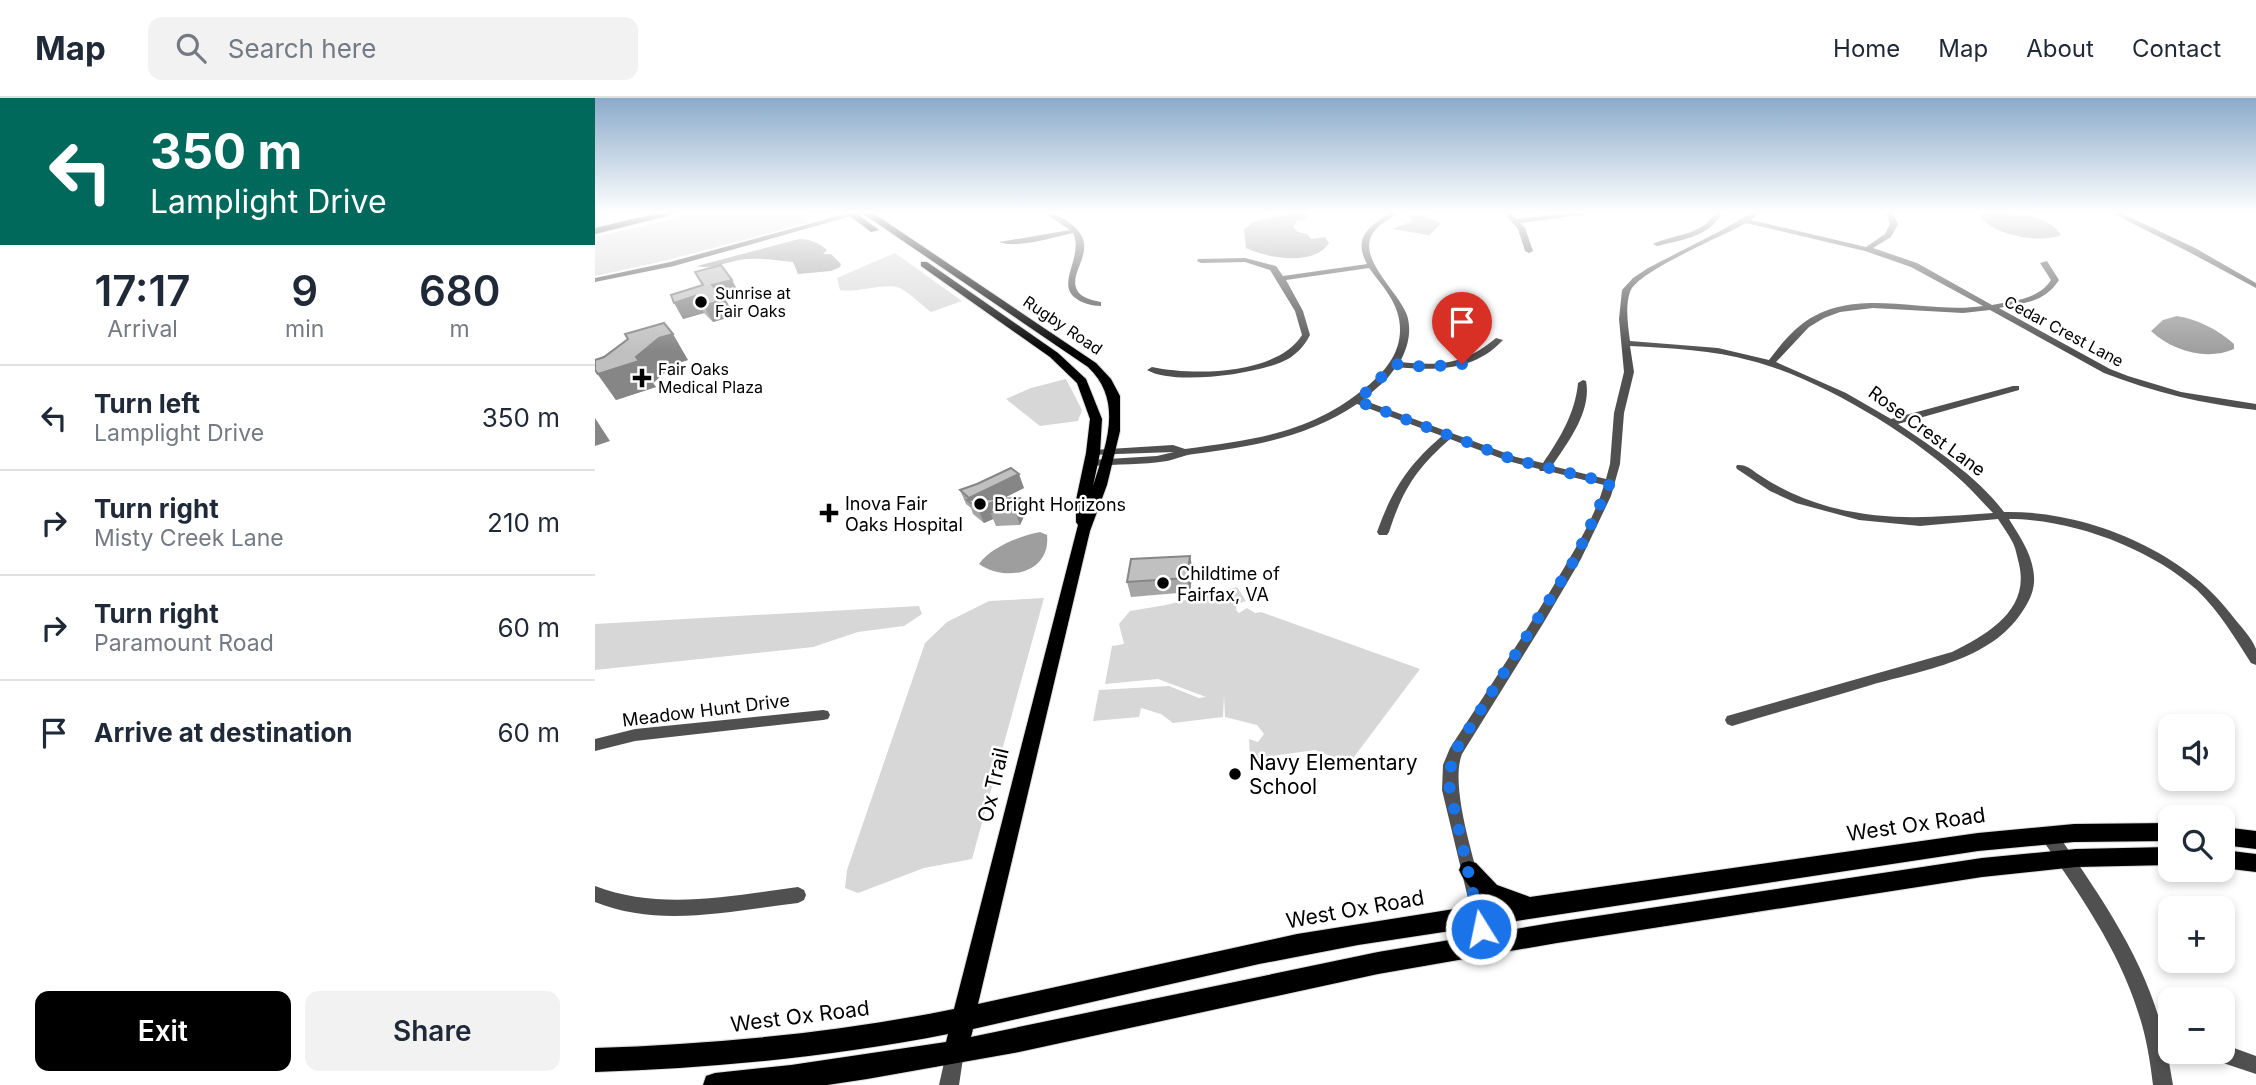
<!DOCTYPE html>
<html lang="en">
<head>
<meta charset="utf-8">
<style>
	:root { --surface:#fff; --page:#f2f2f3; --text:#1f2937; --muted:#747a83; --line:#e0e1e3; --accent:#000 }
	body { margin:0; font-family:Inter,sans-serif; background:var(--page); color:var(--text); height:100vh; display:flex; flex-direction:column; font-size:26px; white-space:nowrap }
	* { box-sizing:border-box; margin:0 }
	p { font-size:23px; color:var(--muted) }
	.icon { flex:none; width:38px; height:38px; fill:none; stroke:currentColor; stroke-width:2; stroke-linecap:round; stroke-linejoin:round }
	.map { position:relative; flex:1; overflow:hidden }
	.details { display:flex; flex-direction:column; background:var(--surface); width:595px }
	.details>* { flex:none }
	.banner { background:#00695c; color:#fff; overflow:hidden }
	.tools { position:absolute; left:1563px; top:616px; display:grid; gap:14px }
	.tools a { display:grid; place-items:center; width:77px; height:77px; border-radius:14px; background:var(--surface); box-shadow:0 4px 10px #0003; font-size:35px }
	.pin { position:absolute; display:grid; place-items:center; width:60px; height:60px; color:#fff; margin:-72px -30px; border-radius:50% 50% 50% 0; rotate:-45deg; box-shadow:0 0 7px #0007 }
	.pin .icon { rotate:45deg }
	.me { position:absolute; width:77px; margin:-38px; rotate:350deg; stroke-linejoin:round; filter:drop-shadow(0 0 5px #0008) }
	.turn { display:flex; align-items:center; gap:24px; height:147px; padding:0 35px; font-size:32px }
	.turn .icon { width:91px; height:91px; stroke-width:2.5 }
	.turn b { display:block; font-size:49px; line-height:60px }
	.eta { display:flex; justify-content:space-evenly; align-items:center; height:119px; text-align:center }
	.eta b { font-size:42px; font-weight:600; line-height:49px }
	.action { display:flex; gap:14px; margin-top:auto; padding:14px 35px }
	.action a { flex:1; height:80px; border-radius:14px; background:var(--accent); color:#fff; font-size:28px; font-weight:600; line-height:80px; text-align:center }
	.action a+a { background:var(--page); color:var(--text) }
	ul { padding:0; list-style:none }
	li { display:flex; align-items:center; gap:21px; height:105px; padding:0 35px; border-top:2px solid var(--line) }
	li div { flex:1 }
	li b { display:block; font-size:26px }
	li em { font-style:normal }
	header { display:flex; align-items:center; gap:42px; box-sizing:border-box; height:98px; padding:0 35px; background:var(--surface); border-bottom:2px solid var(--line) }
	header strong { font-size:33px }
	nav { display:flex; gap:38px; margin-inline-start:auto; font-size:24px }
	.search { width:490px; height:63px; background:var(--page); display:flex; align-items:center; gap:18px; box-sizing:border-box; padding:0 24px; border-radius:14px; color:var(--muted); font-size:26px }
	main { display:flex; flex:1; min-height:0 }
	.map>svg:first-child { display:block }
	.green { fill:#d7d7d7 }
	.water { fill:#9e9e9e }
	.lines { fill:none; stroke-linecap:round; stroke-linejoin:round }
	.major-casing { stroke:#dbdbdb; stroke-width:2 }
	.highway-casing { stroke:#dbdbdb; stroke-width:2 }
	.minor { fill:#505050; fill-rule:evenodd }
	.major { fill:#000; fill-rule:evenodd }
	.highway { fill:#000; fill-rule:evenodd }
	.wall { fill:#a5a5a5 }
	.shaded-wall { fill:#868686 }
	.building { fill:#c0c0c0; stroke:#868686; stroke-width:2 }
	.route { stroke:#1a73e8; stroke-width:12; stroke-dasharray:0 21.6 }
	.poi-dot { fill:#000; stroke:#fff; stroke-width:2.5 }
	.labels { text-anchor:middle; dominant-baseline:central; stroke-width:5; stroke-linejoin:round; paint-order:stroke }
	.far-poi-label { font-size:16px; fill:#000; stroke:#fff; text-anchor:start }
	.far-street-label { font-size:16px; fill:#000; stroke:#fff }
	.street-label { font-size:18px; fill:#000; stroke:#fff }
	.poi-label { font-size:18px; fill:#000; stroke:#fff; text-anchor:start }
	.near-poi-label { font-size:21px; fill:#000; stroke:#fff; text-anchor:start }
	.near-street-label { font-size:21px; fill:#000; stroke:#fff }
</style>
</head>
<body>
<header>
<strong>Map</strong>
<div class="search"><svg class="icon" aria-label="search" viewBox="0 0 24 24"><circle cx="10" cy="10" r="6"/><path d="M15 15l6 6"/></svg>Search here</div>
<nav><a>Home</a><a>Map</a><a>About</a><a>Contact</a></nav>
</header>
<main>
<section class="details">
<div class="banner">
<div class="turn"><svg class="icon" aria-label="left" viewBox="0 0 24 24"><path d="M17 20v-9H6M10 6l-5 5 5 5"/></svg><div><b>350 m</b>Lamplight Drive</div></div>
</div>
<div class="eta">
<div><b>17:17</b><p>Arrival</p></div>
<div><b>9</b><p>min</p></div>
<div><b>680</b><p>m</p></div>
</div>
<ul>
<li><svg class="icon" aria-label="left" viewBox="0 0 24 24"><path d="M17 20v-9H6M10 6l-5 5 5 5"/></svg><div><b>Turn left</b><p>Lamplight Drive</p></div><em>350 m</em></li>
<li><svg class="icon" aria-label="right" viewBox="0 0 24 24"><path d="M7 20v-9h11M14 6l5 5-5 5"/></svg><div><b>Turn right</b><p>Misty Creek Lane</p></div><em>210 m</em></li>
<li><svg class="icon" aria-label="right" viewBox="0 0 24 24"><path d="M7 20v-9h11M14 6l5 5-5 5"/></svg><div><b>Turn right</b><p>Paramount Road</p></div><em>60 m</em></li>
<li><svg class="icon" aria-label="arrive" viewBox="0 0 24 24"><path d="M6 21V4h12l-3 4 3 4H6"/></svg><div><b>Arrive at destination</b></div><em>60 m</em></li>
</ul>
<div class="action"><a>Exit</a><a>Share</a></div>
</section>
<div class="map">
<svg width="1661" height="987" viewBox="0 0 1661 987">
	<rect width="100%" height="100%" fill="#fff"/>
	<g class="green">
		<polygon points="103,115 212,115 205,119 216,124 69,163 0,178 0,139"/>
		<path d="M300,155L367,203L336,214C327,207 316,196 305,190C291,184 262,195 245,192L242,180Z"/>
		<polygon points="471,281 487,312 483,323 445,328 411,301 436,290"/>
		<polygon points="642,489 651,503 642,506 641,512 644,515 652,510 660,515 666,514 825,571 756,663 753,665 720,652 655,661 654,641 663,644 669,636 662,627 630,619 629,597 628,619 578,625 566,616 546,610 544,619 498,623 504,592 574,588 604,600 611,599 563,581 510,586 517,548 529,546 524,526 535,513 571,507"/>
		<polygon points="449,500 377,761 329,770 263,795 250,790 252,772 330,545 352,524 394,503"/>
		<polygon points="324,508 327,516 309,528 263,534 218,549 0,572 0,526"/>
	</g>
	<g class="water">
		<path d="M694,115H716L710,122L702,123L698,129L703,134L712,136L716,141L730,139L734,145C718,169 673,160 651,150L649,131L659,124Z"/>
		<polygon points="818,115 829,117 846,126 834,137 797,131 815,124 817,122 813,118"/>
		<path d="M1383,115C1408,115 1450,112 1466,137C1445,146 1393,137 1383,115Z"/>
		<path d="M204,141C216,141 224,145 232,152L228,156H236L246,166L245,169L236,173L203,176L198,164C183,162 167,160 152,161C136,162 117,172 102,168Z"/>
		<path d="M1582,218C1602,221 1624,232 1639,246V251C1612,263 1577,253 1556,233L1568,222Z"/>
		<path d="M445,434L452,437C456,475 411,485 384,466C396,449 425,438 445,434Z"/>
	</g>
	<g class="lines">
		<defs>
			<g id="major">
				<polygon points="251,115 261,115 284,132 276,134"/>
				<path d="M267,115H278L501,265L516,281L525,298V333L512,387L495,433L383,906L702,836L897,805C883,799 870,786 864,772L867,765L874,763L881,765L902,787L935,799L1383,735L1479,726L1575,725V743L1479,744L1383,753L763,847L664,866L378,931L376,939L783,854L962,824L1387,760L1481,751L1575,749V767L1481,769L1387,779L962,845L783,876L424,954L272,981L232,987H108L111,978L120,975L196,967L351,944L353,936C236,959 118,970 0,974V950C120,946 241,935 359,911L483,427L481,424V402L491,355L495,321L482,285L455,259L326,168V164H332L463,255L491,281L507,321L505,355L498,388C511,347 529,303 493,269Z"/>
				<polygon points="1628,729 1661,733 1661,751 1628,747"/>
				<polygon points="1628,752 1661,756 1661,774 1628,770"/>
			</g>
			<polygon id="highway" points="63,115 84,115 0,136 0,130"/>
		</defs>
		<use href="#major" class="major-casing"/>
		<use href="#highway" class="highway-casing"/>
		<g class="minor">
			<polygon points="254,115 267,115 79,168 0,184 0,180 75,164"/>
			<path d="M450,115C460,115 467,119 475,125C508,150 472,172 482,192C486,200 497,202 506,204V208C497,208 486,205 479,199C462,184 489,157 478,135C459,139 422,151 404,144L475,132Z"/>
			<path d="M795,115H803C796,121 786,125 781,131C757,157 803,192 812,217C817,233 813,249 805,264C845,268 869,267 901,240L908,242C879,273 841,273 801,269L791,282L768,302L921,359L948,365C965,340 980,316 983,285L988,282L991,283C997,313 973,344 957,368L1011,381L1015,366L1019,315L1029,274L1024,221L1027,192L1038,180L1053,170L1127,132L1156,115H1164L1156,122L1271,149L1290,136L1295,126L1291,115H1298L1303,126L1296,139L1278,150L1322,165L1397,207C1419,202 1443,202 1456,182L1445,165L1452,163L1464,182C1448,206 1429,204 1404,210L1515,271L1533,278L1586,294L1661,306V312C1608,306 1558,294 1509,275L1395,212L1368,215L1278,210L1245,214L1229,220L1214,229L1181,264L1251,295L1296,321L1418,288H1424V292L1303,326C1340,351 1382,378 1409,414C1490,412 1591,453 1639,520C1646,529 1657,540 1661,551C1661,555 1661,562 1661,567L1656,565C1640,540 1624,513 1602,492C1555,450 1477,421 1414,421C1425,439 1438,457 1439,479C1440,492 1434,504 1427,514C1395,563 1328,572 1276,587C1230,601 1183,614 1137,628L1132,626L1130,622L1132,618L1357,554C1393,536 1435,512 1424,466C1422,459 1421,451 1418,445C1414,437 1408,429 1403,421L1325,428L1264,422L1201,405L1175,393L1142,371L1141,369L1142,367C1152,366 1158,373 1166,378C1187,392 1210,402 1235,409C1295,424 1338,419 1398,415C1388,405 1379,394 1368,384C1318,337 1224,280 1157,263C1118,252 1076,250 1035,248L1039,274L1029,315L1025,366L1016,398L986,461L949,524L867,656C854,689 881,767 890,804C894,818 899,838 893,852L887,854L881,852L878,846L877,817L847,692L848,667L855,650C890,596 926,542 959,487C977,456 999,422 1009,387L953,373H945L944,371L913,363L855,341C821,371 808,391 794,434L792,437H784L782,434C797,392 813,367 847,338L762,306C711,340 658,348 599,356C589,357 581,361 572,363C548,367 522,366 497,368L492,365L497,362L562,358L579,354L494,357V353L498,352L578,347L590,351C662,341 718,335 775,286C795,269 809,248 804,221C801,202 785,185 774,170L691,182L708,213L715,237C709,248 704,254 693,261C666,276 578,288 552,272L557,269C599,278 682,277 707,237L700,213L675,172L650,164L606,165L602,163L603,161L650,160L681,168L688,178L772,166C758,140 773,129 795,115ZM1151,125L1270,153L1316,169L1388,208C1330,217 1259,186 1207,226C1194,236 1184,249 1174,262L1123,250L1035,243C1033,228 1030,208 1035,194C1042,173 1129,138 1151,125Z"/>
			<polygon points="909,115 916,115 921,121 974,115 1001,115 925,125 930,130 938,153 934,155 930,153 923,131"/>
			<path d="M1120,115H1127C1114,139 1086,142 1062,148L1058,146C1078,136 1107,138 1120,115Z"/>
			<polygon points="1517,115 1526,115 1600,150 1661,185 1661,190 1594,154"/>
			<polygon points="228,612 233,613 235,617 233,621 228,622 40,643 0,653 0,641 40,631"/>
			<path d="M1453,729L1459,731C1501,792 1546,854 1566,927L1575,930V948L1571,947L1578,987H1558C1555,962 1551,937 1543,914C1523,850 1484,796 1447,741L1445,736L1447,731Z"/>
			<path d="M0,788C65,813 135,798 203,789L209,792L211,797L209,802L203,805C136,813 64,830 0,804Z"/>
			<polygon points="360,945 367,947 369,954 364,987 344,987 353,947"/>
			<polygon points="1628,946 1661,958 1661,976 1616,961 1614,954 1628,954"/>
		</g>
		<use href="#major" class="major"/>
		<use href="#highway" class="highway"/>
	</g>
	<g class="wall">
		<polygon points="100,174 146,198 131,202 139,218 118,224 109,215 88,221 107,187"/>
		<polygon points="30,236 93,262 80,266 58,285 61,289 21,302 0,273 0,262 9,259 33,241"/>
		<polygon points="429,390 407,401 425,400 431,414 425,427 401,428 398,421 389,425 378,416 376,410 371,406 365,392"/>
		<polygon points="598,472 595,494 536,499 532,484"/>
	</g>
	<g class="shaded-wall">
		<polygon points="137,182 146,198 131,202 139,218 118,224 109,208 117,187"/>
		<polygon points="100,198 109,215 88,221 79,205"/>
		<polygon points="78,236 93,262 80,266 58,285 61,289 21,302 3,276 41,259 64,240"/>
		<polygon points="0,320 15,343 0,348"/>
		<polygon points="424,376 429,390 401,404 395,414 398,421 389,425 383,411 376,405 374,400"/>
		<polygon points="425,400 431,414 425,427 420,413"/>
		<polygon points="595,458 598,472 595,494 592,480"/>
	</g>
	<g class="building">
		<polygon points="126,167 137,182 117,187 130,201 109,208 100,198 79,205 76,197 108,187 100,174"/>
		<polygon points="69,225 78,236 64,240 41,259 44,263 3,276 0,272 0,262 9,259 33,241 30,236"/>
		<polygon points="416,370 424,376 374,400 365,392 382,386"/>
		<polygon points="425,400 420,413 395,414 400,403 383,411 372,402"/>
		<polygon points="595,458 592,480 532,484 536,461"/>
	</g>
	<linearGradient id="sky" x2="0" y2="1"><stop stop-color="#8aabca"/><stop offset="0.45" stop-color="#fff"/><stop offset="1" stop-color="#fff" stop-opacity="0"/></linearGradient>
	<rect width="1661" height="254" fill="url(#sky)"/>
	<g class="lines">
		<polyline class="route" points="867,266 832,269 800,266 762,303 917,361 1015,385 980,461 860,653 853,680 855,692 886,831"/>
	</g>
	<g class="poi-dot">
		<circle cx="106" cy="204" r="7"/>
		<path d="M43.5 269.5h7v7h7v7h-7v7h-7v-7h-7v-7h7z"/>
		<circle cx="385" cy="406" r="7"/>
		<path d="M230.5 404.5h7v7h7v7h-7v7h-7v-7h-7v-7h7z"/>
		<circle cx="568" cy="485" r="7"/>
		<circle cx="640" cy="676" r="7"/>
	</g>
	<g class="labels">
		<g class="far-poi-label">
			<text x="120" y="195">Sunrise at<tspan x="120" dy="18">Fair Oaks</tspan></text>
			<text x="63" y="271">Fair Oaks<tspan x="63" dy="18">Medical Plaza</tspan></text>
		</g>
		<g class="far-street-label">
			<text transform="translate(468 227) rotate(34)">Rugby Road</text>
			<text transform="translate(1469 233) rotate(28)">Cedar Crest Lane</text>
		</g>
		<g class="street-label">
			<text transform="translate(1332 333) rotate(36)">Rose Crest Lane</text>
			<text transform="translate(111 612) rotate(-7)">Meadow Hunt Drive</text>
		</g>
		<g class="poi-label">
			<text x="250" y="405">Inova Fair<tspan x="250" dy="21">Oaks Hospital</tspan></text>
			<text x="399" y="406">Bright Horizons</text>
			<text x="582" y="475">Childtime of<tspan x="582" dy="21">Fairfax, VA</tspan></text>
		</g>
		<g class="near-poi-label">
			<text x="654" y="664">Navy Elementary<tspan x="654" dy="24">School</tspan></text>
		</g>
		<g class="near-street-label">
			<text transform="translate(398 687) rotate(-77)">Ox Trail</text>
			<text transform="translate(1321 726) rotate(-8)">West Ox Road</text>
			<text transform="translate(760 811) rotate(-10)">West Ox Road</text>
			<text transform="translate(205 918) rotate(-7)">West Ox Road</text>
		</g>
	</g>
</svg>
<div class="tools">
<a><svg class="icon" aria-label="sound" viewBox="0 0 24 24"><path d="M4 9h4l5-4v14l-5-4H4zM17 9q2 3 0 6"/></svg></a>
<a><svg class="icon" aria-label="search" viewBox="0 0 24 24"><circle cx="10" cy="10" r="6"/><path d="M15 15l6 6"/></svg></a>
<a>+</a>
<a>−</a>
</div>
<div class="pin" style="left:867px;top:266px;background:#d93025"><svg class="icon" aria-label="arrive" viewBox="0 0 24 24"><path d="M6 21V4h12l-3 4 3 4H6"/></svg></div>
<svg class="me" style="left:886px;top:831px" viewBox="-20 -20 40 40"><circle r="17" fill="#1a73e8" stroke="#fff" stroke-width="3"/><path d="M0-11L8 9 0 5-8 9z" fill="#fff"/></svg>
</div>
</main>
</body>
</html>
